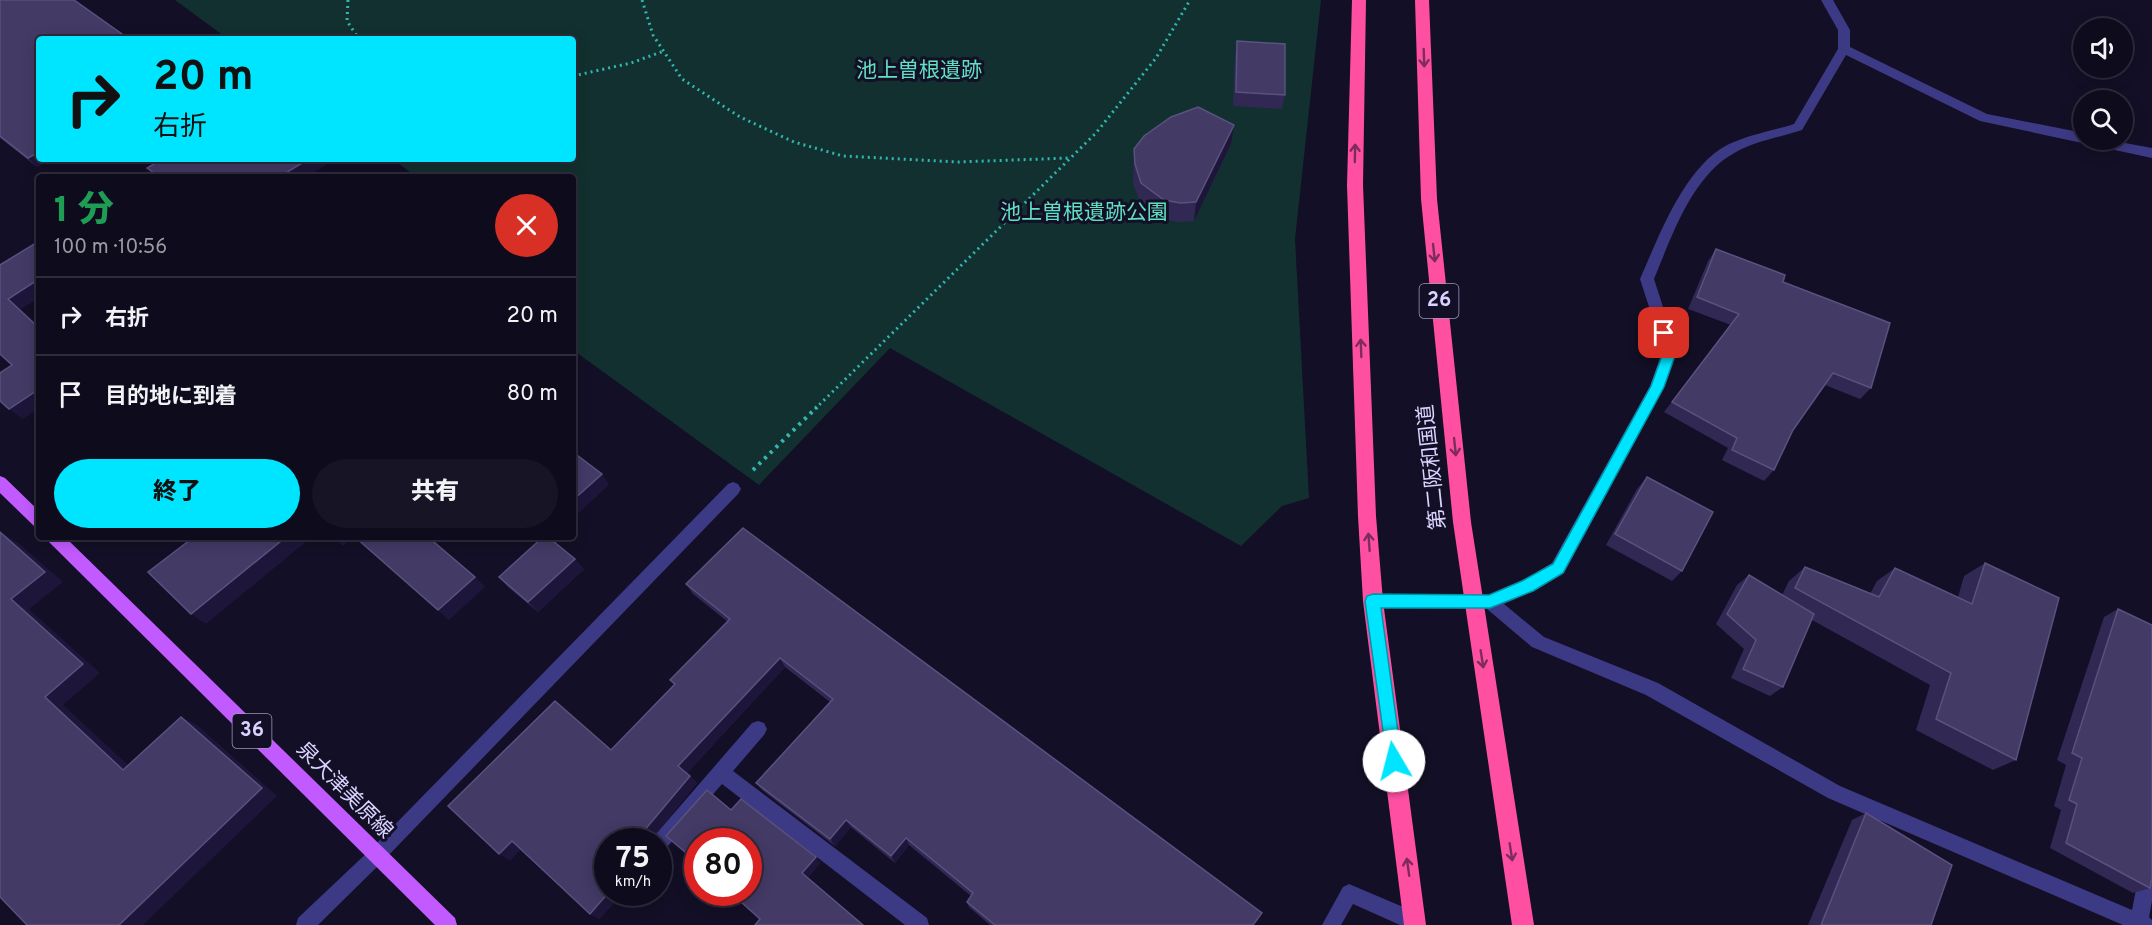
<!DOCTYPE html>
<html lang="ja">
<head>
<meta charset="utf-8">
<style>
	:root { --surface:#0e0b1c; --page:#171425; --text:#f1f3f6; --muted:#9b9ba3; --line:#2e2b3b; --accent:#00e5ff }
	body { margin:0; font-family:Overpass,"Noto Sans JP",sans-serif; background:var(--page); color:var(--text); height:100vh; display:flex; flex-direction:column; font-size:22px; white-space:nowrap }
	* { box-sizing:border-box; margin:0 }
	p { font-size:20px; color:var(--muted) }
	.icon { flex:none; width:33px; height:33px; fill:none; stroke:currentColor; stroke-width:2; stroke-linecap:round; stroke-linejoin:round }
	.map { position:relative; flex:1; overflow:hidden }
	.sheet { position:absolute; left:36px; top:174px; width:540px; height:366px; display:flex; flex-direction:column; background:var(--surface); border-radius:6px; box-shadow:0 3px 15px #0003,0 0 0 2px var(--line) }
	.sheet>* { flex:none }
	.hud { position:absolute; left:36px; top:36px; width:540px; height:126px; border-radius:6px; box-shadow:0 3px 15px #0003,0 0 0 2px var(--line); background:#00e5ff; color:#111; overflow:hidden }
	.fabs { position:absolute; left:2073px; top:18px; display:grid; gap:12px }
	.fabs a { display:grid; place-items:center; width:60px; height:60px; border-radius:50%; background:var(--surface); box-shadow:0 3px 15px #0003,0 0 0 2px var(--line); font-size:30px }
	.speed { position:absolute; left:594px; top:828px; display:flex; gap:12px; font-size:30px; font-weight:700; text-align:center }
	.speed>* { display:grid; place-content:center; width:78px; height:78px; border-radius:50%; background:var(--surface); box-shadow:0 3px 15px #0003,0 0 0 2px var(--line); line-height:1 }
	.speed small { font-size:15px; font-weight:400 }
	.speed .limit { border:9px solid #d22; background:#fff; color:#111 }
	.pin { position:absolute; display:grid; place-items:center; width:51px; height:51px; color:#fff; margin:-26px; border-radius:12px; box-shadow:0 3px 9px #0006 }
	.me { position:absolute; width:66px; margin:-33px; rotate:352deg; stroke-linejoin:round; filter:drop-shadow(0 0 4px #0008) }
	.turn { display:flex; align-items:center; gap:21px; height:126px; padding:0 18px; font-size:27px }
	.turn .icon { width:78px; height:78px; stroke-width:2.5 }
	.turn b { display:block; font-size:42px; line-height:51px }
	.round { display:grid; place-items:center; flex:none; width:63px; height:63px; border-radius:32px; background:var(--page) }
	.overview { display:flex; align-items:center; justify-content:space-between; height:102px; padding:0 18px }
	h1 { font-size:36px; font-weight:800; line-height:45px; color:#1e9e55 }
	.button { display:flex; gap:12px; margin-top:auto; padding:12px 18px }
	.button a { flex:1; height:69px; border-radius:36px; background:var(--accent); color:#111; font-size:24px; font-weight:800; line-height:69px; text-align:center }
	.button a+a { background:var(--page); color:var(--text) }
	ul { padding:0; list-style:none }
	li { display:flex; align-items:center; gap:18px; height:78px; padding:0 18px; border-top:2px solid var(--line) }
	li div { flex:1 }
	li b { display:block; font-size:22px }
	li em { font-style:normal }
	.map>svg:first-child { display:block }
	.green { fill:#12302f }
	.lines { fill:none; stroke-linecap:round; stroke-linejoin:round }
	.path-far1 { stroke:#2fb8b0; stroke-width:3; stroke-dasharray:2 4; stroke-linecap:butt }
	.path { stroke:#2fb8b0; stroke-width:4; stroke-dasharray:3 5; stroke-linecap:butt }
	.minor { fill:#3d3a85; fill-rule:evenodd }
	.major { fill:#c25bff; fill-rule:evenodd }
	.highway { fill:#ff4fa3; fill-rule:evenodd }
	.wall { fill:#312854 }
	.shaded-wall { fill:#1d163a }
	.building { fill:#433a66; stroke:#5a527e; stroke-width:1.5 }
	.oneway { stroke:#7d2c5e }
	.route { fill:#00e5ff; stroke:#0095a6; stroke-width:1.5 }
	.labels { text-anchor:middle; dominant-baseline:central; stroke-width:6; stroke-linejoin:round; paint-order:stroke }
	.shield { fill:#130f26; stroke:#9e99be; stroke-width:1.5 }
	.shield-label { font-size:20px; font-weight:bold; fill:#d9d4ff }
	.park-label { font-size:21px; fill:#5fe0c0; stroke:#130f26 }
	.street-label { font-size:21px; fill:#d9d4ff; stroke:#130f26 }
</style>
</head>
<body>
<div class="map">
<svg width="2152" height="925" viewBox="0 0 2152 925">
	<rect width="100%" height="100%" fill="#130f26"/>
	<polygon class="green" points="175,0 1321,0 1295,239 1309,498 1282,506 1241,546 890,348 759,485 573,350 573,177 404,177 410,172 392,159 573,159 573,39 228,39"/>
	<g class="lines">
		<g class="path-far1">
			<polyline points="348,0 347,21 359,39"/>
			<polyline points="642,0 653,35 682,79 740,117 794,142 843,156 958,162 1070,158"/>
			<polyline points="573,76 631,63 664,51"/>
			<polyline points="815,409 1096,133 1156,58 1190,0"/>
		</g>
		<polyline class="path" points="753,470 817,407"/>
		<g class="minor">
			<path d="M1821,0H1833L1850,30V47L1987,114L2084,133V140H2109L2152,148V158L1980,121L1846,55L1802,130C1781,137 1756,141 1736,152C1692,175 1672,236 1654,279L1677,350L1662,391L1564,573L1534,591L1504,604L1544,637L1658,683L1840,786L2132,910L2143,854L2146,848L2152,845V901L2149,917L2152,920V925H2123L1828,798L1646,695L1532,647L1487,609L1373,608L1367,606L1365,601L1367,596L1373,594L1489,595L1522,581L1552,563L1650,386L1663,350L1640,279C1659,236 1684,168 1727,145C1748,135 1772,131 1794,124L1838,49V30Z"/>
			<polygon points="733,482 738,484 741,489 738,494 383,861 318,925 296,925 298,918 371,849 728,484"/>
			<polygon points="758,721 764,723 767,729 764,735 733,771 927,918 929,925 905,925 722,784 668,846 662,849 658,847 658,842 653,840 656,834 752,723"/>
			<polygon points="1349,884 1422,915 1423,925 1400,925 1353,904 1341,925 1322,925 1343,887"/>
		</g>
		<g class="major">
			<polygon points="0,476 5,478 39,511 39,528 34,526 0,493"/>
			<polygon points="47,537 65,537 455,918 457,925 435,925 49,542"/>
		</g>
		<g class="highway">
			<polygon points="1352,0 1366,0 1363,185 1376,516 1383,601 1426,925 1404,925 1363,601 1358,516 1347,185"/>
			<polygon points="1415,0 1429,0 1437,199 1471,522 1534,925 1512,925 1453,522 1421,199"/>
		</g>
	</g>
	<g class="wall">
		<polygon points="0,0 39,159 51,159 37,167 0,138"/>
		<polygon points="1237,41 1285,95 1282,109 1233,106 1235,56"/>
		<polygon points="1231,144 1194,221 1178,222 1162,219 1140,202 1133,184 1134,149"/>
		<polygon points="1716,249 1783,282 1871,388 1860,399 1825,385 1793,430 1774,470 1764,481 1722,460 1728,448 1664,412 1731,325 1688,309 1708,261"/>
		<polygon points="1647,477 1682,571 1672,581 1606,545 1637,489"/>
		<polygon points="1985,563 2016,760 1993,770 1916,730 1930,685 1812,620 1783,687 1770,696 1731,678 1744,649 1716,624 1737,585 1749,575 1782,595 1789,581 1805,567 1870,594 1877,581 1895,568 1958,597 1964,576"/>
		<polygon points="584,569 538,612 508,587 499,577"/>
		<polygon points="686,584 1253,925 990,925 969,907 967,902 971,896 909,845 895,863 851,827 835,846 762,790 756,783 830,702 785,667 687,773 697,783 608,892 624,892 599,919 521,849 510,861 611,750 674,685 670,680 728,622 693,594"/>
		<polygon points="2118,609 2150,888 2133,893 2050,848 2061,810 2054,806 2066,765 2057,760 2104,617"/>
		<polygon points="1866,813 1931,925 1808,925 1852,820"/>
	</g>
	<g class="shaded-wall">
		<polygon points="1234,125 1231,144 1194,221 1196,202"/>
		<polygon points="39,152 39,159 51,159 37,167 28,158"/>
		<polygon points="309,159 336,159 306,177 279,177"/>
		<polygon points="39,279 39,298 21,309 39,326 39,328 8,299"/>
		<polygon points="39,389 39,408 23,419 9,409"/>
		<polygon points="602,474 609,485 573,518 573,500"/>
		<polygon points="0,532 18,543 63,582 29,609 100,673 63,705 141,777 123,770 45,697 11,599"/>
		<polygon points="286,537 312,537 206,624 191,614"/>
		<polygon points="332,537 353,537 343,546"/>
		<polygon points="575,559 584,569 538,612 528,602"/>
		<polygon points="475,577 485,587 449,620 438,610"/>
		<polygon points="780,658 785,667 686,774 678,766"/>
		<polygon points="181,717 197,725 277,796 143,925 119,925"/>
		<polygon points="690,776 697,783 651,839 652,842 648,842 643,832"/>
		<polygon points="846,820 851,827 835,846 830,839"/>
		<polygon points="906,838 909,845 895,863 891,856"/>
		<polygon points="512,841 523,847 510,861 499,854"/>
		<polygon points="816,857 821,863 807,879 802,873"/>
		<polygon points="609,892 624,892 599,919 590,914"/>
	</g>
	<g class="building">
		<polygon points="0,0 74,0 129,39 39,39 39,152 28,158 0,136"/>
		<polygon points="1237,41 1285,44 1285,95 1236,92"/>
		<polygon points="1198,107 1234,125 1196,202 1180,203 1164,200 1141,183 1135,164 1134,149 1144,136 1171,117"/>
		<polygon points="162,159 309,159 279,177 148,177 154,173 147,168"/>
		<polygon points="39,241 39,279 8,299 39,328 39,389 9,409 0,401 0,373 12,365 0,354 0,265"/>
		<polygon points="1716,249 1785,275 1783,282 1890,323 1871,388 1833,373 1793,430 1774,470 1732,450 1737,438 1672,402 1739,314 1697,297"/>
		<polygon points="573,452 602,474 573,500"/>
		<polygon points="1647,477 1713,512 1682,571 1615,534"/>
		<polygon points="743,528 1262,913 1253,925 995,925 967,902 973,893 906,838 891,856 846,820 830,839 756,783 833,699 780,658 678,766 690,776 643,832 648,842 608,842 608,892 609,892 590,914 512,841 499,854 448,806 555,701 611,750 675,684 670,680 730,619 686,584"/>
		<polygon points="0,532 45,572 11,599 83,664 45,697 123,770 181,717 262,788 119,925 27,925 0,897"/>
		<polygon points="194,537 286,537 191,614 148,572"/>
		<polygon points="355,537 428,537 475,577 438,610"/>
		<polygon points="543,537 548,537 575,559 528,602 499,577"/>
		<polygon points="1985,563 2059,598 2016,760 1936,719 1951,673 1795,588 1805,567 1879,597 1895,568 1972,604"/>
		<polygon points="1749,575 1814,614 1783,687 1743,669 1756,640 1727,614"/>
		<polygon points="2118,609 2152,625 2152,878 2150,888 2066,843 2077,804 2069,800 2082,758 2072,753"/>
		<polygon points="707,790 731,810 741,799 816,857 802,873 863,925 755,925 760,919 730,892 748,892 748,842 698,842 698,863 666,836"/>
		<polygon points="1866,813 1952,865 1931,925 1821,925"/>
	</g>
	<defs><path id="oneway-shaft" d="M-6 0H5M1.5-3L5.5 0L1.5 3" fill="none" stroke-width="1.6" stroke-linecap="round" stroke-linejoin="round" transform="scale(1.5)"/></defs>
	<g class="oneway">
		<use href="#oneway-shaft" transform="translate(1424 58) rotate(88)"/>
		<use href="#oneway-shaft" transform="translate(1355 153) rotate(-89)"/>
		<use href="#oneway-shaft" transform="translate(1434 253) rotate(84)"/>
		<use href="#oneway-shaft" transform="translate(1361 348) rotate(-92)"/>
		<use href="#oneway-shaft" transform="translate(1455 447) rotate(84)"/>
		<use href="#oneway-shaft" transform="translate(1369 542) rotate(-94)"/>
		<use href="#oneway-shaft" transform="translate(1482 659) rotate(81)"/>
		<use href="#oneway-shaft" transform="translate(1511 852) rotate(81)"/>
		<use href="#oneway-shaft" transform="translate(1408 867) rotate(-98)"/>
	</g>
	<polygon class="route" points="1664,327 1669,329 1677,350 1664,387 1563,573 1533,591 1490,608 1381,608 1402,761 1400,767 1394,769 1388,767 1365,601 1367,596 1373,594 1489,595 1522,581 1553,564 1651,386 1664,350 1658,333"/>
	<g class="labels">
		<g class="shield">
			<rect x="1419.5" y="284" width="39" height="34" rx="4.5"/>
			<rect x="232.5" y="714" width="39" height="34" rx="4.5"/>
		</g>
		<g class="shield-label">
			<text x="1439" y="301">26</text>
			<text x="252" y="731">36</text>
		</g>
		<g class="park-label">
			<text x="919" y="71">池上曽根遺跡</text>
			<text x="1084" y="213">池上曽根遺跡公園</text>
		</g>
		<g class="street-label">
			<text transform="translate(1433 467) rotate(-96)">第二阪和国道</text>
			<text transform="translate(344 791) rotate(45)">泉大津美原線</text>
		</g>
	</g>
</svg>
<div class="fabs">
<a><svg class="icon" aria-label="sound" viewBox="0 0 24 24"><path d="M4 9h4l5-4v14l-5-4H4zM17 9q2 3 0 6"/></svg></a>
<a><svg class="icon" aria-label="search" viewBox="0 0 24 24"><circle cx="10" cy="10" r="6"/><path d="M15 15l6 6"/></svg></a>
</div>
<div class="speed"><div>75<small>km/h</small></div><div class="limit">80</div></div>
<div class="pin" style="left:1664px;top:333px;background:#d93025"><svg class="icon" aria-label="arrive" viewBox="0 0 24 24"><path d="M6 21V4h12l-3 4 3 4H6"/></svg></div>
<svg class="me" style="left:1394px;top:761px" viewBox="-20 -20 40 40"><circle r="19" fill="#fff"/><path d="M0-13L10 11 0 6-10 11z" fill="#00e5ff"/></svg>
<div class="hud">
<div class="turn"><svg class="icon" aria-label="right" viewBox="0 0 24 24"><path d="M7 20v-9h11M14 6l5 5-5 5"/></svg><div><b>20 m</b>右折</div></div>
</div>
<section class="sheet">
<div class="overview"><div><h1>1 分</h1><p>100 m · 10:56</p></div><a class="round" style="background:#d93025;color:#fff"><svg class="icon" aria-label="close" viewBox="0 0 24 24"><path d="M6 6l12 12M18 6L6 18"/></svg></a></div>
<ul>
<li><svg class="icon" aria-label="right" viewBox="0 0 24 24"><path d="M7 20v-9h11M14 6l5 5-5 5"/></svg><div><b>右折</b></div><em>20 m</em></li>
<li><svg class="icon" aria-label="arrive" viewBox="0 0 24 24"><path d="M6 21V4h12l-3 4 3 4H6"/></svg><div><b>目的地に到着</b></div><em>80 m</em></li>
</ul>
<div class="button"><a>終了</a><a>共有</a></div>
</section>
</div>
</body>
</html>
